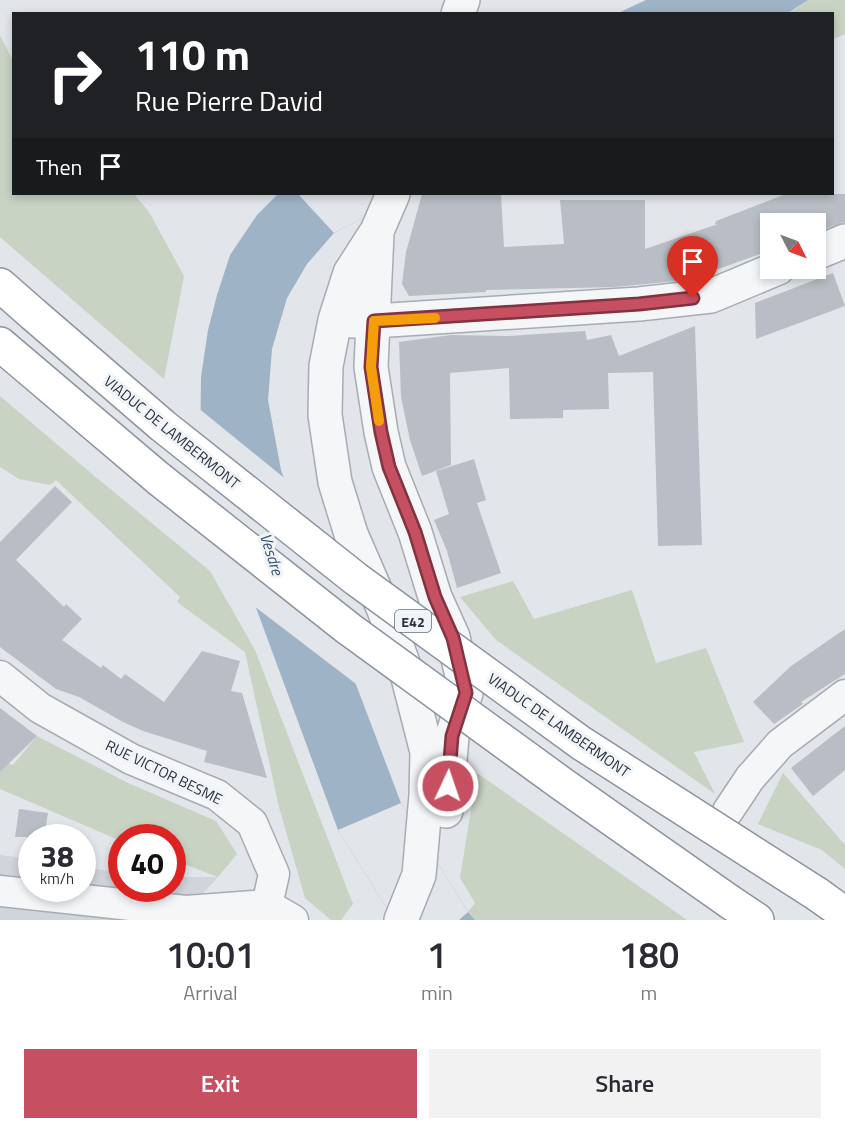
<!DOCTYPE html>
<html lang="en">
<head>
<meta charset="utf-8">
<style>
	:root { --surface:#fff; --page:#f2f2f3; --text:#2b2b33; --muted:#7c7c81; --accent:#c64f62 }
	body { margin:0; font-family:"Titillium Web",sans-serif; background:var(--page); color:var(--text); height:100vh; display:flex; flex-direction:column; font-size:22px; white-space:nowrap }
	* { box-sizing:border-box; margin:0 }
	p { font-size:20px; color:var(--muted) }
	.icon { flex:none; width:33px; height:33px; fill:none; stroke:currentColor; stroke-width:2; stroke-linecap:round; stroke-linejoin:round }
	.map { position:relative; height:920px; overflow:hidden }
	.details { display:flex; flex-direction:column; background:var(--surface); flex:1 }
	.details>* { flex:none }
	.guide { position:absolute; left:12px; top:12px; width:822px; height:183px; border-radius:0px; box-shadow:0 3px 9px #0003; background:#202124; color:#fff; overflow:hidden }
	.needle { width:39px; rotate:132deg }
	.controls { position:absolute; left:760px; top:213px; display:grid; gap:12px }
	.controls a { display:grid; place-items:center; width:66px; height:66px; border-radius:0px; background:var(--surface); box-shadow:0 3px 9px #0003; font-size:30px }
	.speed { position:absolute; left:18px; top:824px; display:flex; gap:12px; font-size:30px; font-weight:700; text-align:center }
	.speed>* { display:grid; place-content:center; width:78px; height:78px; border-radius:50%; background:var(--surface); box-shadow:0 3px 9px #0003; line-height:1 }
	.speed small { font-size:15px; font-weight:400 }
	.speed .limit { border:9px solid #d22; background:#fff; color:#111 }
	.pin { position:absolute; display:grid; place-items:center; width:51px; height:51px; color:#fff; margin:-62px -26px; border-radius:50% 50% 50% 0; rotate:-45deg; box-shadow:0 0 6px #0007 }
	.pin .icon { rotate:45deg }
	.me { position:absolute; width:66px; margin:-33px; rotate:3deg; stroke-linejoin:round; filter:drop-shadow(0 0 4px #0008) }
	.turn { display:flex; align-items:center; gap:21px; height:126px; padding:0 24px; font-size:27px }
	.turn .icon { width:78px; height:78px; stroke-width:2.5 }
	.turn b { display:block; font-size:42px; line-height:51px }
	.then { display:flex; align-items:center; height:57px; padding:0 24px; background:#0003; gap:12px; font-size:22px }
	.eta { display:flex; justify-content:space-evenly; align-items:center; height:102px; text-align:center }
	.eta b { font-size:36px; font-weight:600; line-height:42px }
	.action { display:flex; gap:12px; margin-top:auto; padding:12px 24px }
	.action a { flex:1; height:69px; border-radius:0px; background:var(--accent); color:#fff; font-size:24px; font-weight:600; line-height:69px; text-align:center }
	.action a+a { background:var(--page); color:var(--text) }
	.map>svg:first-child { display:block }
	.built { fill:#d0d4db }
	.green { fill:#c8d3c4 }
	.water { fill:#9fb3c7 }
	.pier { fill:#e2e5e9 }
	.building { fill:#b9bec6 }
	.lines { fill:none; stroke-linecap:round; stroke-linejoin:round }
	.minor-casing { stroke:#a7acb3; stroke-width:33 }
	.tertiary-casing { stroke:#a7acb3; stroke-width:36 }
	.motorway-casing { stroke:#8a939f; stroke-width:36 }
	.minor { stroke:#f4f6f8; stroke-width:30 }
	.tertiary { stroke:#f4f6f8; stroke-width:33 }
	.motorway { stroke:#fff; stroke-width:33 }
	.motorway-bridge-casing { stroke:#8a939f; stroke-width:36; stroke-linecap:butt }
	.motorway-bridge { stroke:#fff; stroke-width:33 }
	.route-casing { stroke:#813340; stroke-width:15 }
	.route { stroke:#c64f62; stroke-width:10 }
	.slow { stroke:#f59e0b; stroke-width:10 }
	.labels { text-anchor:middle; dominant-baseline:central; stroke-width:6; stroke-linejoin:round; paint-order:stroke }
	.shield { fill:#f1f4f7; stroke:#666d77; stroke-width:1.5 }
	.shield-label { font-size:14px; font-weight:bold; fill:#2b3340 }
	.street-label { font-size:15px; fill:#2b3340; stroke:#f1f4f7 }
	.water-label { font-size:16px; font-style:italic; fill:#375272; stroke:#f1f4f7 }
</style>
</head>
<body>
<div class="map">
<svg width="845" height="920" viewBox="0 0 845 920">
	<rect width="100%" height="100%" fill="#e2e5e9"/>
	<polygon class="built" points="0,855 31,859 32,888 82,888 83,867 121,873 122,888 172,888 173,877 218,877 178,920 0,920"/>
	<g class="green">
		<polygon points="808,0 845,0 845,34 833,39 832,14 788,14"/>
		<polygon points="0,35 13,61 14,194 134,194 149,212 184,276 164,379 0,237"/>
		<polygon points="0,396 92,474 210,571 255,650 353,904 341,920 331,920 305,898 279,807 245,652 177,602 180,597 56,480 50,485 19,479 0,467"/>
		<polygon points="513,581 534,619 632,590 656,663 706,648 744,742 694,752 715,794 496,640 460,597"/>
		<polygon points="37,736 128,783 216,821 237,854 218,877 173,860 172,837 122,837 121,841 0,789 0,761 13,765"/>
		<polygon points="477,773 687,920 475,920 468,912 475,903 460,878"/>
		<polygon points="783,773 845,845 845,869 822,850 758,824"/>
	</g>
	<g class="water">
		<polygon points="646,0 808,0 788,13 618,13"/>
		<polygon points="278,194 409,194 334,233 307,264 287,298 272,349 268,400 281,470 349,666 401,803 468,912 475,920 394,920 338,830 200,456 201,377 208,330 217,295 230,255 257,215"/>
	</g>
	<g class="pier">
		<polygon points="298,194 409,194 334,233"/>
		<polygon points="197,407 288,481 360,687 250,603 197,456"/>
		<polygon points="401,803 468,912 459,920 394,920 338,830"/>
	</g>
	<g class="building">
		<polygon points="422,194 501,194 504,247 564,244 560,200 645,200 645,249 718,224 715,224 716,221 786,194 845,194 845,222 816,232 816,224 771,224 771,250 688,280 615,287 486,290 486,292 409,296 402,284 406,252"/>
		<polygon points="833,273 845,306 756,339 755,303"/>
		<polygon points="695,326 702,545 658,546 653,372 608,373 609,409 563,410 563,418 510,419 509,368 450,373 451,465 422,476 410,440 401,397 399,342 451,335 507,336 585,331 587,340 611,335 619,356"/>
		<polygon points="474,459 486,500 477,503 501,573 457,588 447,551 434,520 449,514 436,471"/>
		<polygon points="55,486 72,502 16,560 64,607 66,604 82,619 62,640 101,668 103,665 121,679 125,674 164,702 202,651 240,661 231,691 242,693 267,778 204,762 207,751 143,731 123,722 79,697 56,689 0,647 0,542"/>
		<polygon points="845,629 845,674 801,702 803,704 774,724 753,702 791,666"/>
		<polygon points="0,708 37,736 0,772"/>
		<polygon points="845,726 845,770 813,796 791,768"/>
		<polygon points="19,809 48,813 44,837 15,837"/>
	</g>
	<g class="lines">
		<defs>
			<g id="minor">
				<polyline points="0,676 40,708 131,759 217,795 252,823 274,874 267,905"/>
				<polyline points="728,811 750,778 780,744 845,695"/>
				<polyline points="0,891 186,911 267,905 293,920"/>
			</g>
			<g id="tertiary">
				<polyline points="458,14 463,0"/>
				<polyline points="393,194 377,231 350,273 335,320 326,366 325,415 335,482 351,534 384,610 407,674 427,752 426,795 419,875 401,920"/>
				<polyline points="377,233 371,367 381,432 389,467 415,532 435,597 453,637 466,693 452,736 446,811"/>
				<polyline points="816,253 845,241"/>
				<polyline points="352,321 374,321 639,304 711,296 778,268"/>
			</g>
			<g id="motorway">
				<polyline points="0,285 33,314"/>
				<polyline points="0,344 159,479"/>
				<polyline points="817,894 845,914"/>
				<polyline points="730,902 757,920"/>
			</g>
		</defs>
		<use href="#minor" class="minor-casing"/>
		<use href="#tertiary" class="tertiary-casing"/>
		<use href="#motorway" class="motorway-casing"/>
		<use href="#minor" class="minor"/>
		<use href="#tertiary" class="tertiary"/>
		<use href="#motorway" class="motorway"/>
		<defs>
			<g id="motorway-bridge">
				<polyline points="33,314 163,426 356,579 581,743 817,894"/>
				<polyline points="159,479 349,629 562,784 730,902"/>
			</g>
		</defs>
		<use href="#motorway-bridge" class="motorway-bridge-casing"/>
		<use href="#motorway-bridge" class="motorway-bridge"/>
	</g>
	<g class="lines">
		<defs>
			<polyline id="route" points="448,786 452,736 466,693 453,638 435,597 415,532 389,467 381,432 371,367 374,321 639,304 693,298"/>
		</defs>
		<use href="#route" class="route-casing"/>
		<use href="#route" class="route"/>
		<polyline class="slow" points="379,421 371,367 374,321 435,318"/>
	</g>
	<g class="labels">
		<rect class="shield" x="395" y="610" width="36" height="22" rx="4.5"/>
		<g class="shield-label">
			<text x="413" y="621">E42</text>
		</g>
		<g class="street-label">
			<text transform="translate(172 432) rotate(39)">VIADUC DE LAMBERMONT</text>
			<text transform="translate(559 725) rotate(35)">VIADUC DE LAMBERMONT</text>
			<text transform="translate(164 772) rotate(26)">RUE VICTOR BESME</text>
		</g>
		<g class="water-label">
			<text transform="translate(272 554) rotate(72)">Vesdre</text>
		</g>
	</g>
</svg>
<div class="controls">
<a><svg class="needle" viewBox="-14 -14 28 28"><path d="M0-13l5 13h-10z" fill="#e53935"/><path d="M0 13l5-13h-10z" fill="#7c7c81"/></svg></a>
</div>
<div class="speed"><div>38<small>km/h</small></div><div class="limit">40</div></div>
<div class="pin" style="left:693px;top:298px;background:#d93025"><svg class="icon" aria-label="arrive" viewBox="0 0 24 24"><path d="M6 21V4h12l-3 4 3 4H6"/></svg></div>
<svg class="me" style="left:448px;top:786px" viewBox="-20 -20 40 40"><circle r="17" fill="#c64f62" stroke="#fff" stroke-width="3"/><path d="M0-11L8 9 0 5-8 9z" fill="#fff"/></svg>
<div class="guide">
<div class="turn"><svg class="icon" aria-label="right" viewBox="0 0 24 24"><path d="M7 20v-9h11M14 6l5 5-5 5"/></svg><div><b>110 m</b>Rue Pierre David</div></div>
<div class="then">Then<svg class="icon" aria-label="arrive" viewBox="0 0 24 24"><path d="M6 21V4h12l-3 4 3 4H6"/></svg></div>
</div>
</div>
<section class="details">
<div class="eta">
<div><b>10:01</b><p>Arrival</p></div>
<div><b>1</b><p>min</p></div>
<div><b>180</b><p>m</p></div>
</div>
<div class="action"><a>Exit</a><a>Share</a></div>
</section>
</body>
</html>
